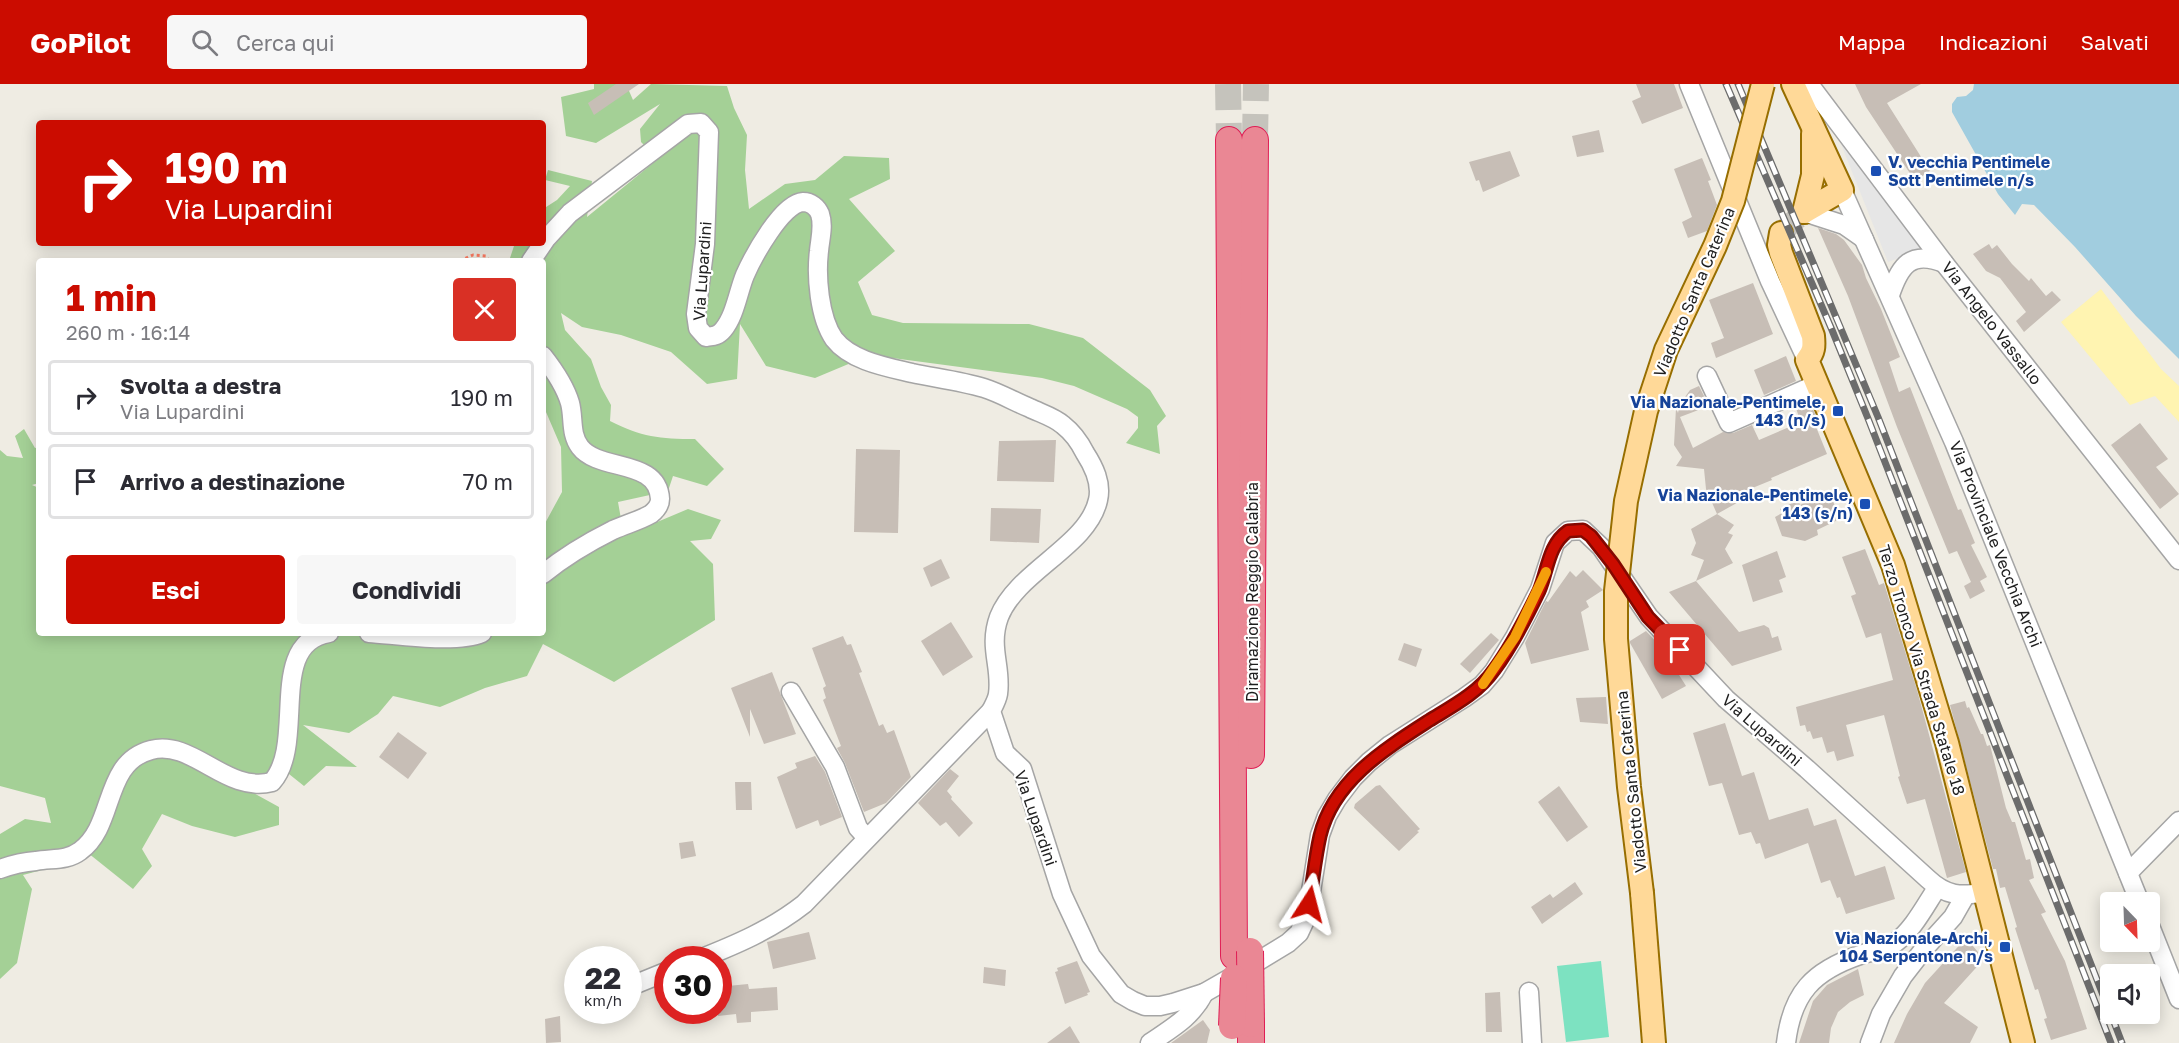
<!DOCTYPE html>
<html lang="it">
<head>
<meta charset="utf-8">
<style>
	:root { --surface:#fff; --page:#f7f7f7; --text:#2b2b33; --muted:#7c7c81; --line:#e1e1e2; --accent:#cb0c00 }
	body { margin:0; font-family:"Golos Text",sans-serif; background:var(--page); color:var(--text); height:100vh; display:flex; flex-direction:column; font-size:22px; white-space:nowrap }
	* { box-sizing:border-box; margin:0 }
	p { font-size:20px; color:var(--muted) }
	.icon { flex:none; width:33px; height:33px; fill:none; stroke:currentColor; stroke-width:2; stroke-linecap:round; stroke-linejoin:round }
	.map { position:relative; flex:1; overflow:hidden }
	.details { position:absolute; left:36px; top:174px; width:510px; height:378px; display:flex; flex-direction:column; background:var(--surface); border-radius:6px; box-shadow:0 3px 15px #0003 }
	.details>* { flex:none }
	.top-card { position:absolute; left:36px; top:36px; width:510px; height:126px; border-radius:6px; box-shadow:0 3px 15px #0003; background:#cb0c00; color:#fff; overflow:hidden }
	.needle { width:39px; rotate:157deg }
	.fabs { position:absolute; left:2100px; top:808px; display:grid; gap:12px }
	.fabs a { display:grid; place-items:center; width:60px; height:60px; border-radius:6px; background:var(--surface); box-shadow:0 3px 15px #0003; font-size:30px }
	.speed { position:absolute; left:564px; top:862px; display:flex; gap:12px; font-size:30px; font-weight:700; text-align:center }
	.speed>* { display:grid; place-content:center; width:78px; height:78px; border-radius:50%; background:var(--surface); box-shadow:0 3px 15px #0003; line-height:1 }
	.speed small { font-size:15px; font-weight:400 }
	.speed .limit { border:9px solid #d22; background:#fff; color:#111 }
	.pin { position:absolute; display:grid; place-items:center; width:51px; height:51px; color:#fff; margin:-26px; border-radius:12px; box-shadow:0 3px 9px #0006 }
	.me { position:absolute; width:66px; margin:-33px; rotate:9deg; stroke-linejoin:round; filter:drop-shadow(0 0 4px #0008) }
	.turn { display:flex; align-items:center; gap:21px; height:126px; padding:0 30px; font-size:27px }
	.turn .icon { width:78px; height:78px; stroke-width:2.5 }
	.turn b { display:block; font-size:42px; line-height:51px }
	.round { display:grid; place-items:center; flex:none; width:63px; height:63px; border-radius:6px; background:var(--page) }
	.headline { display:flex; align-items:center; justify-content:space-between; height:102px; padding:0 30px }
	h1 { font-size:36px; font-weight:700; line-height:45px; color:var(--accent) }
	.cta { display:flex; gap:12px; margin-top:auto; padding:12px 30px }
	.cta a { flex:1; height:69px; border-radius:6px; background:var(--accent); color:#fff; font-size:24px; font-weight:700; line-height:69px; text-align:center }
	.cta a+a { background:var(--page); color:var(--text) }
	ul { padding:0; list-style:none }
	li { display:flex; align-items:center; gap:18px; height:75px; margin:0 12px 9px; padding:0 18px; border:3px solid var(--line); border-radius:6px }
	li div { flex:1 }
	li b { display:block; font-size:22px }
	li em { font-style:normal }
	header { display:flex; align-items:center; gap:36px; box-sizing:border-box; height:84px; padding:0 30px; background:var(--accent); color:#fff }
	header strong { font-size:28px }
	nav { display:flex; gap:33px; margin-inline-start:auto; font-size:21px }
	.search { width:420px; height:54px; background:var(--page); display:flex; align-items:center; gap:15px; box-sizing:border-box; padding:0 21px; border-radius:6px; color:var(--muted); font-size:22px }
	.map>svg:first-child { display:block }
	.forest { fill:#a4d096 }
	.sand { fill:#fff4b1 }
	.pitch { fill:#7de2c1 }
	.parking { fill:#e6e6e6 }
	.water { fill:#a1cddf }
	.building { fill:#c7beb6 }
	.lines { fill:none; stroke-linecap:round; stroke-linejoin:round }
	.major-tunnel { stroke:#c5c3bc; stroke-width:22; stroke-dasharray:22 11; stroke-linecap:butt }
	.highway-tunnel { stroke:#c5c3bc; stroke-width:26; stroke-dasharray:26 13; stroke-linecap:butt }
	.minor-casing { stroke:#a5a5a5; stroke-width:21 }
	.major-casing { stroke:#976e00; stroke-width:26 }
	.highway-casing { stroke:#e01d54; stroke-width:28 }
	.path { stroke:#ff7d64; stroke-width:3; stroke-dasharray:3 3; stroke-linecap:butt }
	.minor { stroke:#fff; stroke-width:18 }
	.major { stroke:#ffd998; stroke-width:22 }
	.highway { stroke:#ea8794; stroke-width:26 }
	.rail-casing { stroke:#6c6c6c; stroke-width:7 }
	.rail { stroke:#fff; stroke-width:4.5; stroke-dasharray:14; stroke-linecap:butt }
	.major-bridge-casing { stroke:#976e00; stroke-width:26; stroke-linecap:butt }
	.highway-bridge-casing { stroke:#e01d54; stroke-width:28; stroke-linecap:butt }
	.major-bridge { stroke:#ffd998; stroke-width:22 }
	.highway-bridge { stroke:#ea8794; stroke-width:26 }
	.route-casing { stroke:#840800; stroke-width:15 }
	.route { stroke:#cb0c00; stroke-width:10 }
	.slow { stroke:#f59e0b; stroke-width:10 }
	.transit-dot { fill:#1a4fb4; stroke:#fff; stroke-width:2 }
	.labels { text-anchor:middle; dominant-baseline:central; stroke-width:4.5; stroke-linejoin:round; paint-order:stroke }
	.transit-label { font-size:16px; font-weight:bold; fill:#164399; stroke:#fff; text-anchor:end }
	.street-label { font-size:16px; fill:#1e1e1e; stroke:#fff }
</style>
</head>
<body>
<header>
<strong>GoPilot</strong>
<div class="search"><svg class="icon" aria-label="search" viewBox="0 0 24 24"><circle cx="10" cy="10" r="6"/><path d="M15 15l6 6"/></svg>Cerca qui</div>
<nav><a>Mappa</a><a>Indicazioni</a><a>Salvati</a></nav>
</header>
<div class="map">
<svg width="2179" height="959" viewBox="0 0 2179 959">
	<rect width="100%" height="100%" fill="#efece3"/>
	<path class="forest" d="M594,0H626L633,16L651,0L727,2L734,24L747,51L745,86L749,125L785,100L815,96L844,72L889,74L890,95L849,115L895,167L858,198L872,231L903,239L1029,240L1083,254L1150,306L1166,332L1157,342L1160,370L1126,359L1138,344V333L1127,325L1074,302L1042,294L870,271L815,294L766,282L740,240L737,295L707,300L671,268L621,251L582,243L561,229L565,246L591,275L601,303L611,321L610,337C641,353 660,355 695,355L724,385L707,402L673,392L668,407L618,418L624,452L688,425L721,436L711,455L690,457L713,480L715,536L614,598L543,560L527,592L485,604L440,623L393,612L378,630L349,649L303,641L357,683L326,682L304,702L289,690L246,705L279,723V741L235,753L192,742L162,730L142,765L152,782L133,805L88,769L61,781L23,791L32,805L17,879L0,895V750L25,735L51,739L45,714L0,702V366L7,372L23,374L15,352L24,345L35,364L39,363V399L32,401L39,404V549H543V443L562,408L561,363L543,321V177H509L515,159H543V125L557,116L570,102L545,96L548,86L592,97L587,133L658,75L641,58L640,45L660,20L596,59L566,52L561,13L594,5Z"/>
	<polygon class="sand" points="2101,205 2161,285 2179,302 2179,338 2155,312 2130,321 2061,238"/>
	<polygon class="pitch" points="1601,877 1609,953 1566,958 1557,882"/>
	<polygon class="parking" points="1835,45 1926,164 1888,178"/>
	<polygon class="water" points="1974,0 2179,0 2179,275 2136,232 2075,163 2034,121 2022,120 2015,131 1998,110 1952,28 1952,20 1957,13 1966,12 1973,6"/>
	<g class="building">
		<polygon points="616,0 639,0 594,31 588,19"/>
		<polygon points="1636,0 1674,0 1683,24 1642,40 1632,17 1641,13"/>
		<polygon points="1855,0 1921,0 1887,19 1930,87 1915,97 1866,23"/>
		<polygon points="1599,46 1604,68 1577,73 1572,52"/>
		<polygon points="1510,67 1520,92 1483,108 1479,96 1476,97 1469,78"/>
		<polygon points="1702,74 1711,96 1708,97 1717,121 1707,147 1688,154 1682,138 1692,133 1674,85"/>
		<polygon points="1818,144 1836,150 1844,156 1862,181 1866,194 1881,225 1900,273 1889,278 1899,308 1910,303 1958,426 1961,425 1975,459 1971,461 1987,493 1980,497 1985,507 1970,515 1964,502 1971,498 1957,467 1949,470 1897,343 1848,212"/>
		<polygon points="1989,160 1992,165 1997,161 2012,180 2029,197 2031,194 2046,212 2052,207 2061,216 2024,248 2016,237 2026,228 2000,194 1986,187 1973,170"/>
		<polygon points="1753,199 1773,250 1716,274 1711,259 1724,254 1709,216"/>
		<polygon points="1786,272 1796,297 1764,311 1754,286"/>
		<polygon points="1699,302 1709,322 1680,333 1693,364 1723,348 1733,349 1752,341 1759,356 1801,338 1795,322 1809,316 1816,332 1812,333 1827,370 1771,394 1772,396 1750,405 1753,410 1717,430 1706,405 1704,385 1676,382 1682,373 1674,361 1676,324 1678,329 1680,320 1690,306"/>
		<polygon points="2140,339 2168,375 2156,383 2179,410 2160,425 2111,361"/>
		<polygon points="1056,356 1054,398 997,397 999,357"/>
		<polygon points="856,365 900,366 898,449 854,448"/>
		<polygon points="1829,407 1840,435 1817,446 1818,451 1805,457 1782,452 1775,433 1782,429 1780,425 1798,416 1800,421"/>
		<polygon points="991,424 1041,425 1039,459 990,457"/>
		<polygon points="1717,430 1734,441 1728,449 1733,451 1725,465 1733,479 1696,497 1704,476 1691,471 1696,459 1691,445"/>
		<polygon points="1865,465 1879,501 1884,499 1917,606 1966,788 1947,794 1925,715 1907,720 1898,693 1900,692 1884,631 1846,641 1854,672 1837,677 1834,667 1827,669 1822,653 1813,655 1810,647 1807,648 1805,641 1800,642 1796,623 1893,596 1881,549 1866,554 1851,512 1856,510 1842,473"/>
		<polygon points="1777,467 1786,493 1779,496 1783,508 1753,518 1742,481"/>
		<polygon points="941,475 950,494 931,503 923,484"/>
		<polygon points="1583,486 1603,506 1586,517 1589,523 1581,528 1589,566 1531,580 1525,559 1546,517 1548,518 1570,487 1576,493"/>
		<polygon points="1696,497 1739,548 1764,541 1769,544 1772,554 1778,552 1782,566 1732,582 1669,508"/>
		<polygon points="951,538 973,573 943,592 921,557"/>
		<polygon points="1646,547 1662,564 1686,602 1662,615 1630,559 1630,557"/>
		<polygon points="1491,549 1499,556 1470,589 1460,580"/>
		<polygon points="843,552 847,561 851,560 862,588 859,589 879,642 883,640 887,649 894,646 911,693 886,719 864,728 845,679 837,664 841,662 823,616 826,614 823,604 826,602 812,564"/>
		<polygon points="1404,559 1422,565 1416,583 1398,576"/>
		<polygon points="772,588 796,650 764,660 750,625 750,653 731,604"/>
		<polygon points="1606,613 1608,640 1580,638 1576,614"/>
		<polygon points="1965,617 1967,624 1969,623 1981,650 1983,650 1987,662 1990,661 2006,724 2012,738 2015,738 2026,776 2030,775 2034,794 2029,796 2046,828 2041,830 2065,877 2087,945 2051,956 2044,935 2047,934 2038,905 2035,906 2015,844 2017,843 2005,803 2000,804 1996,785 1993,785 1950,621"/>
		<polygon points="1725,639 1742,692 1754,688 1769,736 1808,724 1814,742 1836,735 1855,792 1885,782 1895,815 1846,830 1840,813 1837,814 1830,796 1821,799 1808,759 1765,775 1760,759 1756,760 1751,748 1739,751 1722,699 1709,702 1693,649"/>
		<polygon points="398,648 427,669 408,695 379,673"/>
		<polygon points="815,672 825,688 842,733 820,742 818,736 796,745 777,693 797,684 795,679"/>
		<polygon points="950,685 959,692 947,707 952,713 951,715 973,739 959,753 946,738 940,742 918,719"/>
		<polygon points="735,698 751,698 752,726 736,726"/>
		<polygon points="1380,701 1420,745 1417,747 1419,748 1399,767 1354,724 1355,720 1376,702"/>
		<polygon points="1559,702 1588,743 1567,758 1538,718"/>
		<polygon points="693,757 696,772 681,775 679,759"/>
		<polygon points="1575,798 1583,810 1542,840 1531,823 1550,810 1553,814"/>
		<polygon points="809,848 816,875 773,885 767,858"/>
		<polygon points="1966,854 1984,875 1944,919 1978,943 1970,959 1894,959 1907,930 1925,899"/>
		<polygon points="1077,877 1090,908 1087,909 1088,911 1065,920 1055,888 1058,887 1057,884"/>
		<polygon points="984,883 1006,886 1005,902 983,899"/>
		<polygon points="1858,885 1864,911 1850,918 1838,928 1831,944 1829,959 1799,959 1813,917 1827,901"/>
		<polygon points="748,900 749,905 777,903 778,926 751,928 751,938 737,939 736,930 718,932 718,903"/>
		<polygon points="1500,908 1502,948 1486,948 1485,909"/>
		<polygon points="560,932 561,958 546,959 545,935"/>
		<polygon points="1203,936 1210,946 1207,959 1171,959"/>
		<polygon points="1070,942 1080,959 1047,959"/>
	</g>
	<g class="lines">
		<polyline class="major-tunnel" points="1781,149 1804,128"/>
		<g class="highway-tunnel">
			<polyline points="1228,0 1229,56"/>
			<polyline points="1255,56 1256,0"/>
		</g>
		<defs>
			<g id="minor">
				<polyline points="1689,0 1770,197 1807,276"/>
				<polyline points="1809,0 1944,179 2179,476"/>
				<polyline points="1842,106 1954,358 2140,819"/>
				<polyline points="1804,128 1844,141 1864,155"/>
				<path d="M531,177L546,155L570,129L688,40L701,39L709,48L705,160L696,230L698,244L706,253C713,252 718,252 723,246C735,232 738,208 745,191C753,173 782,119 803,118C811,118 817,123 820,130C824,142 820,155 819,167C816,192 819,233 834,255C851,277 887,283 912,289C936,294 961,297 984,304C1000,309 1015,318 1030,324C1040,329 1054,333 1063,341C1072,348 1080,359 1085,369C1094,383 1102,399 1098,416C1088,462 1017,487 999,533C988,563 1002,583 998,610C997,616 994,621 991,627L1005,669L1022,685L1062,810L1091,872L1121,910L1133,917L1145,922H1160L1173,919L1204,909L1239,889L1288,859L1299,849L1306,834L1309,820L1320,751L1327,732L1337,715L1353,694L1369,678L1390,661L1464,614L1482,601L1494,587L1515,553L1540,505L1555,459L1568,447L1583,446L1601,463L1649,533L1726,615L1807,685L1928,795C1946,812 1961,813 1985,808"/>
				<path d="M1890,211C1900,181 1911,166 1944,179"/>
				<path d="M543,272C554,286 565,302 570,319C574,334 570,350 580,363C599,388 658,374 660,415C660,422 656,426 651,430C639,437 626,440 613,446C589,458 564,473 543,490"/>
				<polyline points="1707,292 1729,339 1817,300"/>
				<path d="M369,549C399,551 456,560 482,549"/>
				<polyline points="791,608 835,683 858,744 867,754"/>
				<path d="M0,785C11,781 24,778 36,777C51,774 67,777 80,767C116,741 102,679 151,666C193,655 226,710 272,698C307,659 266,559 329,549"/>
				<polyline points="2128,789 2179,737"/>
				<polyline points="2150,842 2179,915"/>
				<path d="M697,876C735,861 771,846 804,820L991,627"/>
				<polyline points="636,900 668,887"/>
				<polyline points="1529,908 1532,959"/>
				<path d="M1150,959C1172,944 1192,933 1204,909"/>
				<path d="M1786,959C1792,909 1813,887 1860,871C1871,867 1886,866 1895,859C1913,846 1925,822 1937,804"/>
				<polyline points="1870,959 1881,930 1903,892 1924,865 1953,833 1965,812"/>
			</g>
			<g id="major">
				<polyline points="1793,0 1842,106 1804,128"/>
				<polyline points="1804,128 1813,91 1813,50"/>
				<path d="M1781,149L1779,161L1781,169L1813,252C1814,262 1814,268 1807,276L1893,481L1947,659L2023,959"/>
				<polyline points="1642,809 1654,959"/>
			</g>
			<g id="highway">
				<polyline points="1229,56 1234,872"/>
				<polyline points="1251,671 1255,56"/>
				<polyline points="1251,940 1251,959"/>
			</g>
		</defs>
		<use href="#minor" class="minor-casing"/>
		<use href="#major" class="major-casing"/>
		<use href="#highway" class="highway-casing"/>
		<polyline class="path" points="460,177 473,171 486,172 489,177"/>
		<use href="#minor" class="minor"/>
		<use href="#major" class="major"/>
		<use href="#highway" class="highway"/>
		<defs>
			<g id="rail">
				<polyline points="1726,0 1832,246 1869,337 2111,959"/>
				<polyline points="1738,0 1878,333 2110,929"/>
				<polyline points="2111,930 2122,959"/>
			</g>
		</defs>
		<use href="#rail" class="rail-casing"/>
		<use href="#rail" class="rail"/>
		<defs>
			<polyline id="major-bridge" points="1642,809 1629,703 1616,555 1616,507 1626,417 1646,327 1666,266 1715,162 1733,117 1763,0"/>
			<g id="highway-bridge">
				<polyline points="1250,867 1251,940"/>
				<polyline points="1232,942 1234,894"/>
			</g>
		</defs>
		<use href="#major-bridge" class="major-bridge-casing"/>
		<use href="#highway-bridge" class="highway-bridge-casing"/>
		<use href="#major-bridge" class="major-bridge"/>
		<use href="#highway-bridge" class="highway-bridge"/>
	</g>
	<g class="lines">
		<defs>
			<path id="route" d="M1309,820C1313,797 1315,774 1320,752C1333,697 1385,665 1430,636C1453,622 1478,609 1494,586C1512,562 1526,534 1539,507C1548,486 1548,461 1568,447L1583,446L1591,452L1613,480L1648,533L1680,566"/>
		</defs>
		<use href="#route" class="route-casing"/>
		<use href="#route" class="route"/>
		<polyline class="slow" points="1483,600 1515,553 1546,488"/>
	</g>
	<g class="transit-dot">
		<rect x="1870" y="81" width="12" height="12" rx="3"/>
		<rect x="1832" y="321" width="12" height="12" rx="3"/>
		<rect x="1859" y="414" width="12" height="12" rx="3"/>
		<rect x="1999" y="857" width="12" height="12" rx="3"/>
	</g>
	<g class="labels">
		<g class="transit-label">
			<text x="1888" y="78" text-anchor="start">V. vecchia Pentimele<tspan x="1888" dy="18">Sott Pentimele n/s</tspan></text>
			<text x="1826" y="318">Via Nazionale-Pentimele,<tspan x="1826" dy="18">143 (n/s)</tspan></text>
			<text x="1853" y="411">Via Nazionale-Pentimele,<tspan x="1853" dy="18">143 (s/n)</tspan></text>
			<text x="1993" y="854">Via Nazionale-Archi,<tspan x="1993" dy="18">104 Serpentone n/s</tspan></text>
		</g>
		<g class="street-label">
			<text transform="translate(702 187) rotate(-86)">Via Lupardini</text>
			<text transform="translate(1694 208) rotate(-67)">Viadotto Santa Caterina</text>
			<text transform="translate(1992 239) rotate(52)">Via Angelo Vassallo</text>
			<text transform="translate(1996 460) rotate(68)">Via Provinciale Vecchia Archi</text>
			<text transform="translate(1252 508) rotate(-90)">Diramazione Reggio Calabria</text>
			<text transform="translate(1922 586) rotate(73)">Terzo Tronco Via Strada Statale 18</text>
			<text transform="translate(1762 646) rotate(41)">Via Lupardini</text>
			<text transform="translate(1631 698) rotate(-96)">Viadotto Santa Caterina</text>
			<text transform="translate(1036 734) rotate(71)">Via Lupardini</text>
		</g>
	</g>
</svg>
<div class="fabs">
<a><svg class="needle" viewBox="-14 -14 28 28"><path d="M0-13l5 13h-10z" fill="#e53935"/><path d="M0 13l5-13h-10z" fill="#7c7c81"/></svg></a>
<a><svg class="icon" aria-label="sound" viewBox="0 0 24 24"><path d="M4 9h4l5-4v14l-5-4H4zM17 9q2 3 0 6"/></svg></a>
</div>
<div class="speed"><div>22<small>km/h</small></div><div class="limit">30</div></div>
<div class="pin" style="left:1680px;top:566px;background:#d93025"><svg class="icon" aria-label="arrive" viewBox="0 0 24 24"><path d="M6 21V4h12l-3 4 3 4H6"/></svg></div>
<svg class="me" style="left:1309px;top:820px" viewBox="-20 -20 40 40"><path d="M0-17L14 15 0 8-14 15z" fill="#cb0c00" stroke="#fff" stroke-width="4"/></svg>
<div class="top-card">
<div class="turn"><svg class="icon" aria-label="right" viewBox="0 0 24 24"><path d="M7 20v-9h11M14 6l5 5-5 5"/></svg><div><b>190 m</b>Via Lupardini</div></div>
</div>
<section class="details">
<div class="headline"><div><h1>1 min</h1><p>260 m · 16:14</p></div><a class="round" style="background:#d93025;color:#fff"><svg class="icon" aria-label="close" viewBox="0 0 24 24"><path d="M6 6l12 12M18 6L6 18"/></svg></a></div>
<ul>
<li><svg class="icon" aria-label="right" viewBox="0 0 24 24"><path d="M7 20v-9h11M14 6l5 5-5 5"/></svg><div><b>Svolta a destra</b><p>Via Lupardini</p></div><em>190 m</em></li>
<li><svg class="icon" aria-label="arrive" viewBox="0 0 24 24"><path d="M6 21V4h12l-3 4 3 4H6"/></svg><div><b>Arrivo a destinazione</b></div><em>70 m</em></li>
</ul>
<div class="cta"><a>Esci</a><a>Condividi</a></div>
</section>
</div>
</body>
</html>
